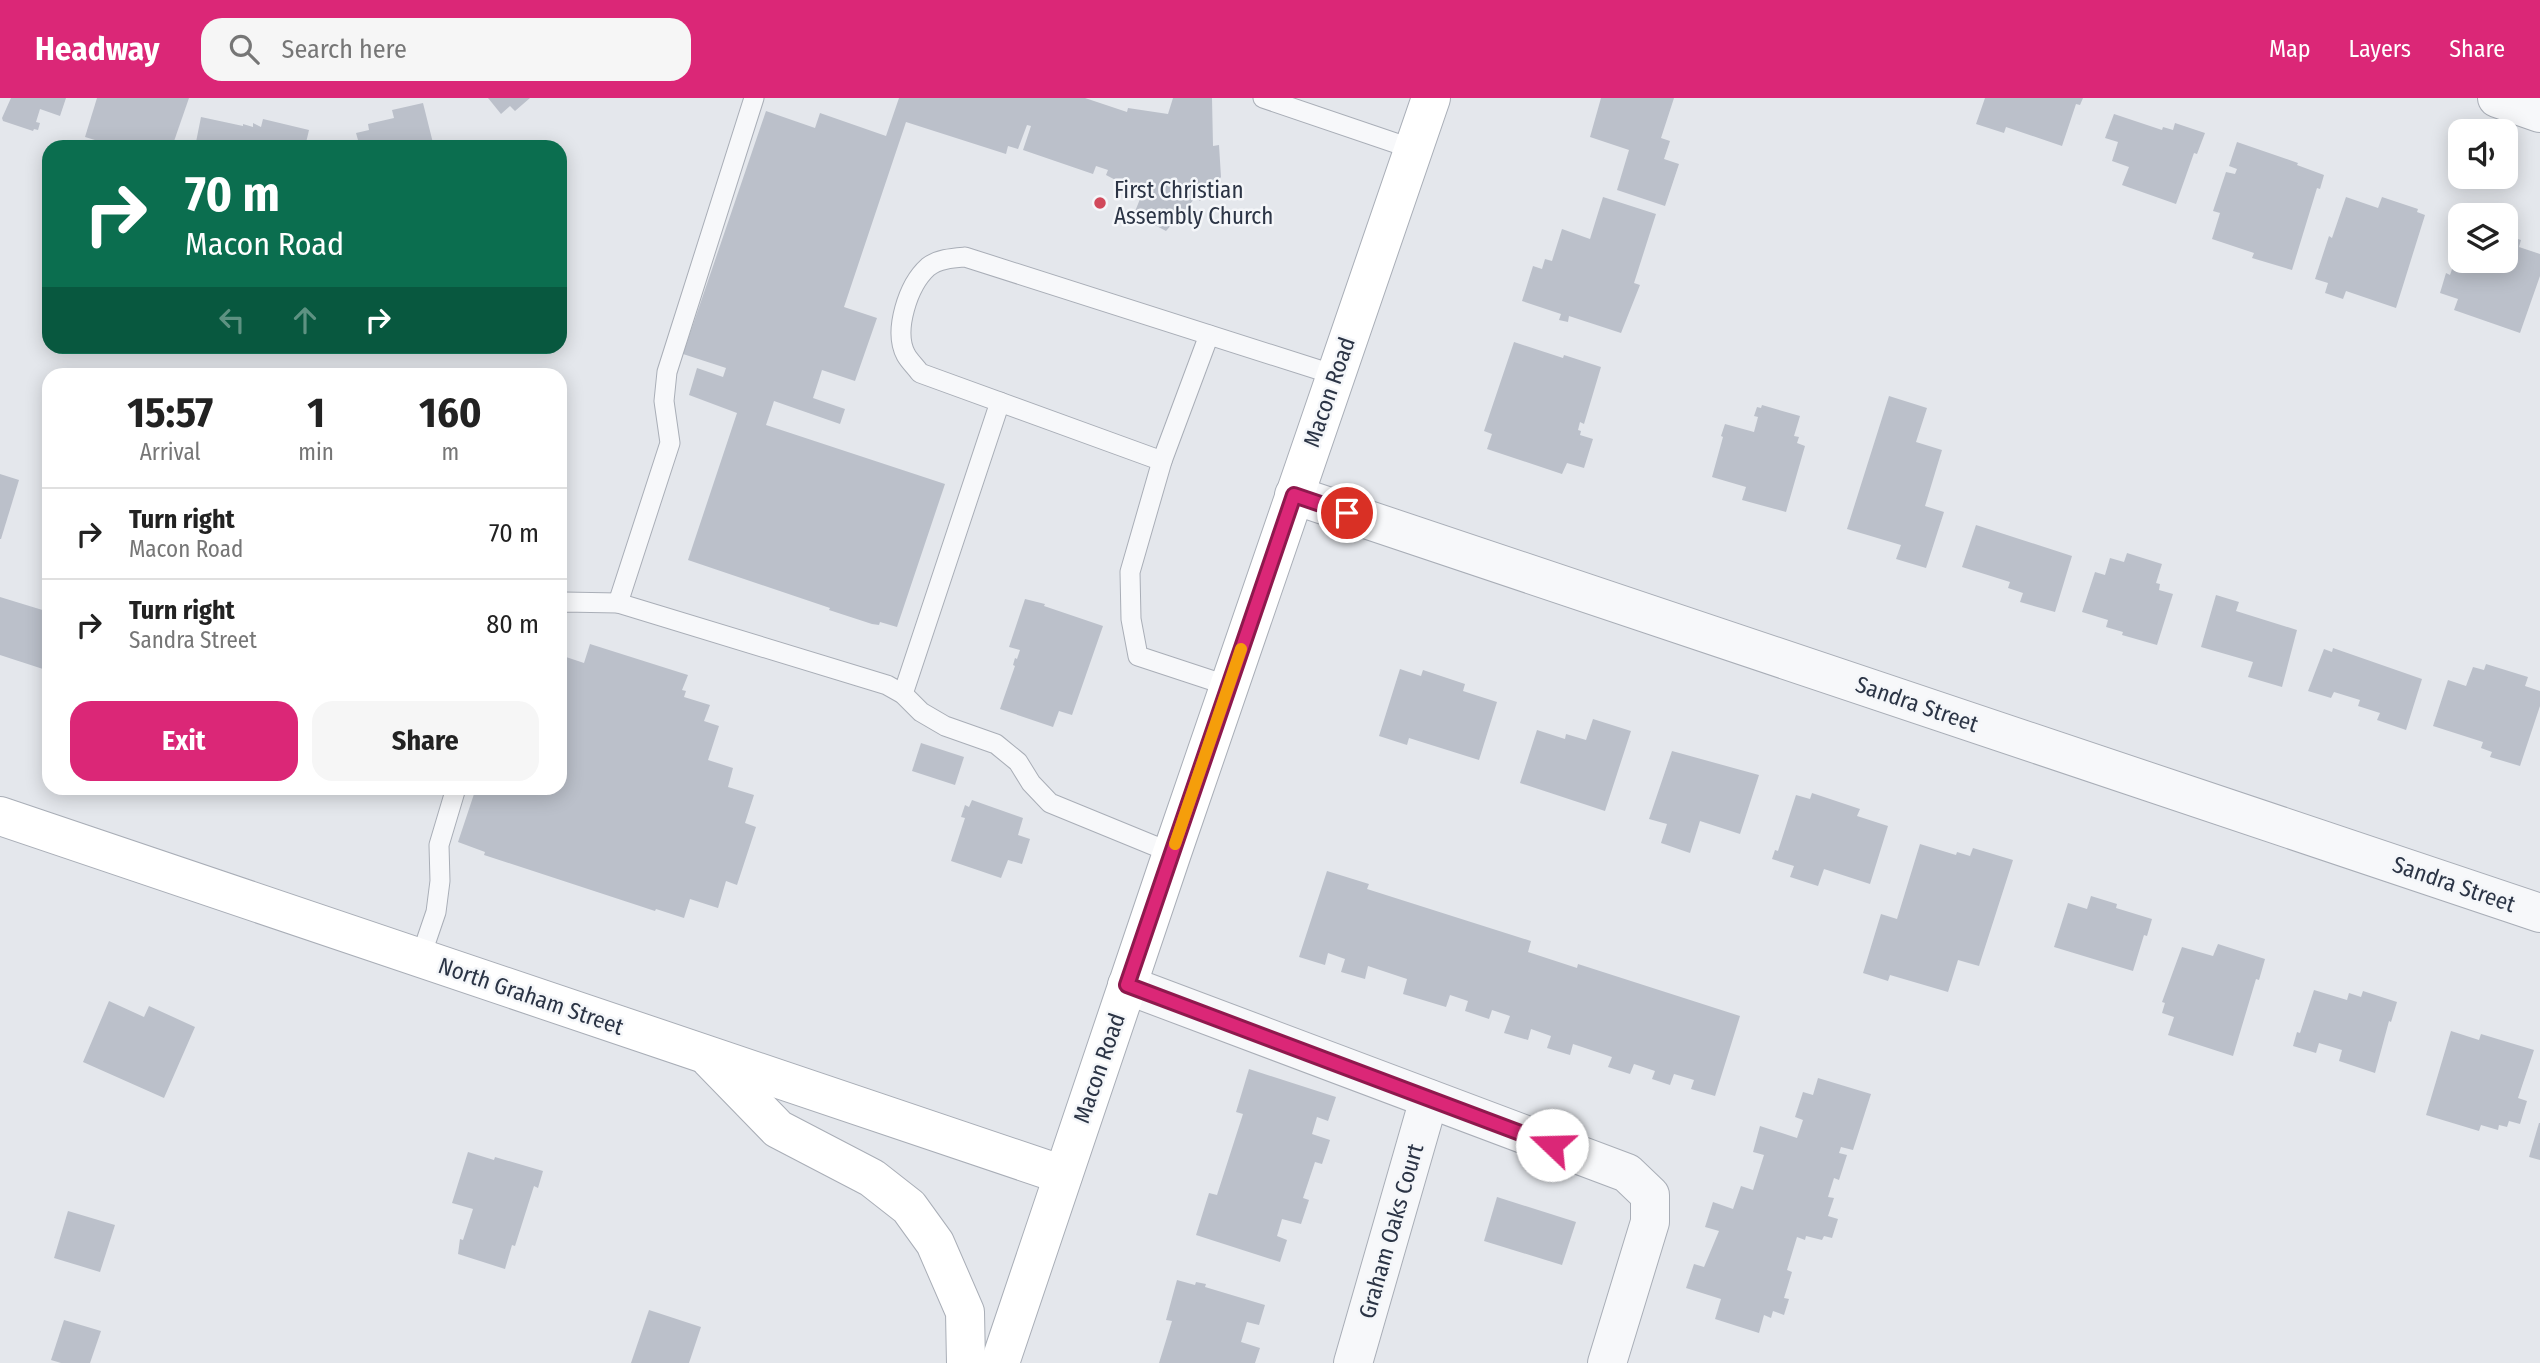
<!DOCTYPE html>
<html lang="en">
<head>
<meta charset="utf-8">
<style>
	:root { --surface:#fff; --page:#f6f6f6; --text:#222; --muted:#767676; --line:#e0e0e0; --accent:#db2777 }
	body { margin:0; font-family:"Fira Sans Condensed",sans-serif; background:var(--page); color:var(--text); height:100vh; display:flex; flex-direction:column; font-size:26px; white-space:nowrap }
	* { box-sizing:border-box; margin:0 }
	p { font-size:23px; color:var(--muted) }
	.icon { flex:none; width:38px; height:38px; fill:none; stroke:currentColor; stroke-width:2; stroke-linecap:round; stroke-linejoin:round }
	.map { position:relative; flex:1; overflow:hidden }
	.drawer { position:absolute; left:42px; top:270px; width:525px; height:427px; display:flex; flex-direction:column; background:var(--surface); border-radius:21px; box-shadow:0 4px 18px #0003 }
	.drawer>* { flex:none }
	.banner { position:absolute; left:42px; top:42px; width:525px; height:214px; border-radius:21px; box-shadow:0 4px 18px #0003; background:#0b6e4f; color:#fff; overflow:hidden }
	.fabs { position:absolute; left:2448px; top:21px; display:grid; gap:14px }
	.fabs a { display:grid; place-items:center; width:70px; height:70px; border-radius:14px; background:var(--surface); box-shadow:0 4px 18px #0003; font-size:35px }
	.pin { position:absolute; display:grid; place-items:center; width:60px; height:60px; color:#fff; margin:-30px; border:4px solid #fff; border-radius:50%; box-shadow:0 2px 7px #0007 }
	.me { position:absolute; width:77px; margin:-38px; rotate:291deg; stroke-linejoin:round; filter:drop-shadow(0 0 5px #0008) }
	.turn { display:flex; align-items:center; gap:24px; height:147px; padding:0 28px; font-size:32px }
	.turn .icon { width:91px; height:91px; stroke-width:2.5 }
	.turn b { display:block; font-size:49px; line-height:60px }
	.lanes { display:flex; align-items:center; height:66px; padding:0 28px; background:#0003; justify-content:center; gap:35px; direction:ltr }
	.lanes .off { opacity:.35 }
	.eta { display:flex; justify-content:space-evenly; align-items:center; height:119px; text-align:center }
	.eta b { font-size:42px; font-weight:700; line-height:49px }
	.action { display:flex; gap:14px; margin-top:auto; padding:14px 28px }
	.action a { flex:1; height:80px; border-radius:21px; background:var(--accent); color:#fff; font-size:28px; font-weight:700; line-height:80px; text-align:center }
	.action a+a { background:var(--page); color:var(--text) }
	ul { padding:0; list-style:none }
	li { display:flex; align-items:center; gap:21px; height:91px; padding:0 28px; border-top:2px solid var(--line) }
	li div { flex:1 }
	li b { display:block; font-size:26px }
	li em { font-style:normal }
	header { display:flex; align-items:center; gap:42px; box-sizing:border-box; height:98px; padding:0 35px; background:var(--accent); color:#fff }
	header strong { font-size:33px }
	nav { display:flex; gap:38px; margin-inline-start:auto; font-size:24px }
	.search { width:490px; height:63px; background:var(--page); display:flex; align-items:center; gap:18px; box-sizing:border-box; padding:0 24px; border-radius:21px; color:var(--muted); font-size:26px }
	.map>svg:first-child { display:block }
	.building { fill:#bbc0ca }
	.lines { fill:none; stroke-linecap:round; stroke-linejoin:round }
	.service-casing { stroke:#a9aeb7; stroke-width:21 }
	.minor-casing { stroke:#a9aeb7; stroke-width:40 }
	.secondary-casing { stroke:#a9aeb7; stroke-width:40 }
	.service { stroke:#f7f8fa; stroke-width:19 }
	.minor { stroke:#f7f8fa; stroke-width:38 }
	.secondary { stroke:#fff; stroke-width:38 }
	.route-casing { stroke:#8e194d; stroke-width:18 }
	.route { stroke:#db2777; stroke-width:12 }
	.slow { stroke:#f59e0b; stroke-width:12 }
	.poi-dot { fill:#d1495b; stroke:#f4f6f9; stroke-width:2.5 }
	.labels { text-anchor:middle; dominant-baseline:central; stroke-width:5; stroke-linejoin:round; paint-order:stroke }
	.poi-label { font-size:23px; fill:#2b3445; stroke:#f4f6f9; text-anchor:start }
	.street-label { font-size:23px; fill:#2b3445; stroke:#f4f6f9 }
</style>
</head>
<body>
<header>
<strong>Headway</strong>
<div class="search"><svg class="icon" aria-label="search" viewBox="0 0 24 24"><circle cx="10" cy="10" r="6"/><path d="M15 15l6 6"/></svg>Search here</div>
<nav><a>Map</a><a>Layers</a><a>Share</a></nav>
</header>
<div class="map">
<svg width="2540" height="1265" viewBox="0 0 2540 1265">
	<rect width="100%" height="100%" fill="#e4e7ec"/>
	<g class="building">
		<polygon points="11,0 66,0 60,18 40,11 36,24 40,25 38,32 34,31 33,33 3,23 2,20"/>
		<polygon points="97,0 189,0 172,49 118,49 85,39"/>
		<polygon points="488,0 530,0 515,13 510,8 501,16"/>
		<polygon points="899,0 1085,0 1127,14 1128,10 1168,16 1173,0 1212,0 1213,48 1219,47 1221,79 1200,103 1196,99 1166,133 1134,116 1142,96 1106,77 1108,72 1096,68 1093,76 1023,52 1031,28 1027,27 1018,51 1008,48 1006,56 906,24 844,209 877,220 855,283 822,272 813,300 845,311 840,326 774,303 766,327 945,386 897,529 880,524 879,527 872,526 829,512 830,510 688,462 737,315 689,297 697,270 723,279 726,270 683,256 766,13 815,30 820,15 886,38"/>
		<polygon points="1601,0 1674,0 1661,40 1670,43 1664,61 1679,66 1665,108 1617,92 1629,52 1590,39"/>
		<polygon points="1985,0 2083,0 2080,7 2076,6 2062,48 2006,29 2004,35 1976,26"/>
		<polygon points="423,5 434,49 374,49 373,46 360,49 356,35 369,32 368,26 394,20 392,12"/>
		<polygon points="2114,16 2162,32 2163,29 2173,32 2175,25 2205,35 2197,56 2194,55 2176,106 2122,87 2129,69 2112,63 2118,44 2105,40"/>
		<polygon points="201,19 243,28 243,26 253,29 253,25 261,29 263,21 309,32 305,49 195,49"/>
		<polygon points="2237,44 2298,65 2297,67 2324,77 2320,91 2317,90 2292,172 2252,160 2254,155 2212,141 2220,115 2213,113 2226,74 2235,76 2237,71 2229,68"/>
		<polygon points="1603,99 1656,116 1634,185 1640,187 1621,235 1569,218 1568,224 1559,222 1561,216 1522,203 1533,168 1542,171 1545,161 1552,163 1562,131 1590,141"/>
		<polygon points="2346,99 2378,110 2382,99 2418,111 2417,114 2425,117 2396,210 2346,193 2343,201 2325,195 2328,185 2315,181 2329,138 2332,140"/>
		<polygon points="2506,137 2521,142 2519,149 2540,156 2540,178 2520,235 2454,212 2458,201 2440,195 2446,175 2450,177 2460,148 2460,163 2506,163"/>
		<polygon points="1514,244 1563,260 1564,257 1601,269 1584,326 1580,324 1578,332 1581,333 1580,337 1593,341 1584,370 1567,365 1562,376 1487,351 1492,336 1484,333"/>
		<polygon points="1889,298 1927,310 1916,344 1942,352 1925,408 1944,414 1926,470 1896,461 1901,447 1847,431"/>
		<polygon points="1762,307 1800,318 1794,338 1799,339 1797,345 1805,348 1786,414 1742,402 1746,389 1712,379 1723,339 1721,338 1725,326 1754,334 1758,319 1754,318 1757,309 1761,310"/>
		<polygon points="0,376 19,382 1,441 0,441"/>
		<polygon points="1976,427 2072,458 2055,514 2020,504 2023,495 2008,490 2010,484 1962,469"/>
		<polygon points="2127,455 2162,466 2156,485 2160,486 2159,492 2173,496 2157,547 2122,537 2123,534 2106,529 2108,522 2082,514 2095,474 2105,477 2110,460 2124,464"/>
		<polygon points="2216,497 2239,504 2236,513 2297,532 2282,589 2248,579 2253,564 2201,549"/>
		<polygon points="0,499 49,514 49,563 46,572 0,557"/>
		<polygon points="1025,501 1045,506 1044,508 1103,528 1072,617 1059,613 1053,629 1000,611 1015,568 1013,567 1015,560 1017,561 1020,552 1009,549"/>
		<polygon points="590,546 688,577 682,592 686,593 684,599 710,607 704,623 719,628 708,662 733,670 728,689 754,697 745,725 756,729 737,787 726,783 718,810 690,801 684,820 656,811 655,813 484,757 485,754 458,744 476,690 560,690 560,557 584,565"/>
		<polygon points="2333,550 2422,581 2406,632 2377,622 2380,615 2358,608 2360,602 2334,594 2331,600 2308,593 2324,551 2332,554"/>
		<polygon points="2486,566 2528,579 2525,588 2540,593 2540,608 2520,668 2490,659 2492,654 2481,650 2483,644 2433,628 2448,582 2466,588 2473,569 2484,572"/>
		<polygon points="1400,571 1421,578 1423,572 1465,586 1463,593 1497,604 1479,662 1409,640 1407,647 1379,638"/>
		<polygon points="1593,621 1631,633 1605,713 1520,685 1537,632 1565,641 1566,636 1586,642"/>
		<polygon points="921,645 964,659 955,687 912,673"/>
		<polygon points="1672,653 1759,677 1740,736 1700,723 1690,755 1661,745 1667,726 1649,721"/>
		<polygon points="1812,695 1860,711 1857,718 1888,728 1870,786 1824,771 1818,788 1790,779 1794,768 1772,761 1775,752 1778,753 1796,697 1810,701"/>
		<polygon points="972,702 1023,720 1018,737 1030,741 1022,766 1008,762 1001,780 951,763 965,720 961,719 965,707 969,709"/>
		<polygon points="1920,746 1956,757 1957,754 1970,758 1973,750 2013,762 1979,868 1958,862 1948,894 1890,877 1888,883 1863,875 1881,816 1897,821"/>
		<polygon points="1327,773 1369,786 1367,791 1531,843 1528,854 1577,870 1578,866 1740,918 1715,998 1691,991 1694,982 1674,976 1670,987 1652,981 1655,973 1634,966 1630,976 1608,969 1612,959 1573,946 1570,957 1547,950 1551,938 1531,931 1528,942 1504,935 1510,918 1492,912 1489,921 1465,913 1468,903 1450,897 1446,909 1403,896 1407,881 1368,868 1365,881 1341,874 1345,861 1328,855 1325,867 1299,859"/>
		<polygon points="2091,798 2117,806 2116,810 2152,821 2147,838 2144,837 2133,873 2054,849 2068,805 2087,811"/>
		<polygon points="2218,846 2265,861 2259,882 2256,881 2233,958 2168,937 2174,919 2162,915 2165,905 2162,904 2182,849 2213,858"/>
		<polygon points="2314,892 2347,902 2349,895 2361,899 2363,893 2397,904 2391,924 2389,923 2375,975 2339,963 2342,952 2319,945 2316,955 2293,948 2297,934 2300,935"/>
		<polygon points="109,903 144,919 149,908 195,929 164,1000 83,964"/>
		<polygon points="2451,933 2479,942 2481,936 2534,952 2518,1000 2527,1003 2520,1026 2509,1023 2507,1029 2499,1027 2498,1032 2481,1027 2479,1033 2426,1017"/>
		<polygon points="1249,971 1336,999 1328,1023 1317,1019 1312,1036 1330,1042 1322,1066 1315,1064 1303,1100 1309,1102 1301,1126 1282,1121 1277,1138 1287,1142 1280,1164 1196,1137 1209,1095 1217,1097 1243,1016 1236,1014"/>
		<polygon points="1818,980 1871,996 1853,1052 1841,1049 1839,1055 1847,1057 1839,1082 1834,1080 1828,1099 1834,1100 1828,1118 1838,1121 1832,1140 1824,1138 1822,1142 1806,1138 1805,1142 1797,1139 1787,1172 1792,1174 1784,1200 1789,1201 1784,1217 1773,1213 1771,1220 1764,1217 1759,1235 1715,1221 1721,1201 1686,1190 1694,1166 1704,1169 1719,1133 1705,1129 1713,1104 1733,1111 1741,1088 1753,1092 1764,1057 1753,1054 1760,1028 1797,1040 1803,1022 1795,1019 1803,994 1813,997"/>
		<polygon points="2539,1025 2540,1025 2540,1062 2529,1059"/>
		<polygon points="468,1054 494,1062 495,1059 543,1073 538,1090 534,1088 515,1148 512,1147 505,1171 458,1156 460,1141 463,1142 473,1111 452,1105"/>
		<polygon points="1497,1099 1576,1124 1562,1167 1484,1143"/>
		<polygon points="68,1113 115,1127 100,1174 54,1160"/>
		<polygon points="1177,1182 1195,1187 1196,1184 1206,1186 1205,1189 1265,1207 1259,1227 1247,1224 1241,1244 1260,1250 1255,1265 1159,1265 1172,1223 1166,1222"/>
		<polygon points="649,1212 701,1229 689,1265 631,1265"/>
		<polygon points="64,1222 101,1233 90,1265 61,1265 51,1262"/>
	</g>
	<g class="lines">
		<defs>
			<g id="service">
				<polyline points="754,0 667,274 664,303 670,345 618,505 887,587 903,596 921,614 945,628 996,646 1018,664 1031,685 1050,705 1172,755"/>
				<polyline points="1263,0 1413,51"/>
				<polyline points="1162,363 1209,237"/>
				<polyline points="560,506 564,504 618,505"/>
				<path d="M1229,588L1138,558L1131,521L1130,474L1162,363L920,275C916,269 910,264 906,257C893,233 908,187 928,169C938,161 953,160 965,159L1335,277"/>
				<polyline points="903,596 1000,304"/>
				<polyline points="420,861 436,814 440,783 439,747 456,690"/>
			</g>
			<g id="minor">
				<polyline points="2497,0 2540,15"/>
				<polyline points="1294,397 2540,815"/>
				<polyline points="1127,887 1627,1075 1650,1097 1650,1124 1607,1265"/>
				<polyline points="1353,1265 1429,1001"/>
			</g>
			<g id="secondary">
				<polyline points="0,718 1063,1077"/>
				<polyline points="710,961 778,1031 872,1080 909,1109 935,1145 965,1214 966,1265"/>
				<polyline points="1000,1265 1172,755 1431,0"/>
			</g>
		</defs>
		<use href="#service" class="service-casing"/>
		<use href="#minor" class="minor-casing"/>
		<use href="#secondary" class="secondary-casing"/>
		<use href="#service" class="service"/>
		<use href="#minor" class="minor"/>
		<use href="#secondary" class="secondary"/>
	</g>
	<g class="lines">
		<defs>
			<polyline id="route" points="1347,415 1294,397 1127,887 1552,1047"/>
		</defs>
		<use href="#route" class="route-casing"/>
		<use href="#route" class="route"/>
		<polyline class="slow" points="1175,746 1241,551"/>
	</g>
	<circle class="poi-dot" cx="1100" cy="105" r="7"/>
	<g class="labels">
		<g class="poi-label">
			<text x="1114" y="92">First Christian<tspan x="1114" dy="26">Assembly Church</tspan></text>
		</g>
		<g class="street-label">
			<text transform="translate(1329 294) rotate(-71)">Macon Road</text>
			<text transform="translate(1917 606) rotate(19)">Sandra Street</text>
			<text transform="translate(2454 786) rotate(19)">Sandra Street</text>
			<text transform="translate(531 898) rotate(19)">North Graham Street</text>
			<text transform="translate(1099 970) rotate(-71)">Macon Road</text>
			<text transform="translate(1391 1133) rotate(-74)">Graham Oaks Court</text>
		</g>
	</g>
</svg>
<div class="fabs">
<a><svg class="icon" aria-label="sound" viewBox="0 0 24 24"><path d="M4 9h4l5-4v14l-5-4H4zM17 9q2 3 0 6"/></svg></a>
<a><svg class="icon" aria-label="layers" viewBox="0 0 24 24"><path d="M12 4l9 5-9 5-9-5zM3 14l9 5 9-5"/></svg></a>
</div>
<div class="pin" style="left:1347px;top:415px;background:#d93025"><svg class="icon" aria-label="arrive" viewBox="0 0 24 24"><path d="M6 21V4h12l-3 4 3 4H6"/></svg></div>
<svg class="me" style="left:1552px;top:1047px" viewBox="-20 -20 40 40"><circle r="19" fill="#fff"/><path d="M0-13L10 11 0 6-10 11z" fill="#db2777"/></svg>
<div class="banner">
<div class="turn"><svg class="icon" aria-label="right" viewBox="0 0 24 24"><path d="M7 20v-9h11M14 6l5 5-5 5"/></svg><div><b>70 m</b>Macon Road</div></div>
<div class="lanes"><svg class="icon off" aria-label="left" viewBox="0 0 24 24"><path d="M17 20v-9H6M10 6l-5 5 5 5"/></svg><svg class="icon off" aria-label="ahead" viewBox="0 0 24 24"><path d="M12 20V5M6 11l6-6 6 6"/></svg><svg class="icon" aria-label="right" viewBox="0 0 24 24"><path d="M7 20v-9h11M14 6l5 5-5 5"/></svg></div>
</div>
<section class="drawer">
<div class="eta">
<div><b>15:57</b><p>Arrival</p></div>
<div><b>1</b><p>min</p></div>
<div><b>160</b><p>m</p></div>
</div>
<ul>
<li><svg class="icon" aria-label="right" viewBox="0 0 24 24"><path d="M7 20v-9h11M14 6l5 5-5 5"/></svg><div><b>Turn right</b><p>Macon Road</p></div><em>70 m</em></li>
<li><svg class="icon" aria-label="right" viewBox="0 0 24 24"><path d="M7 20v-9h11M14 6l5 5-5 5"/></svg><div><b>Turn right</b><p>Sandra Street</p></div><em>80 m</em></li>
</ul>
<div class="action"><a>Exit</a><a>Share</a></div>
</section>
</div>
</body>
</html>
